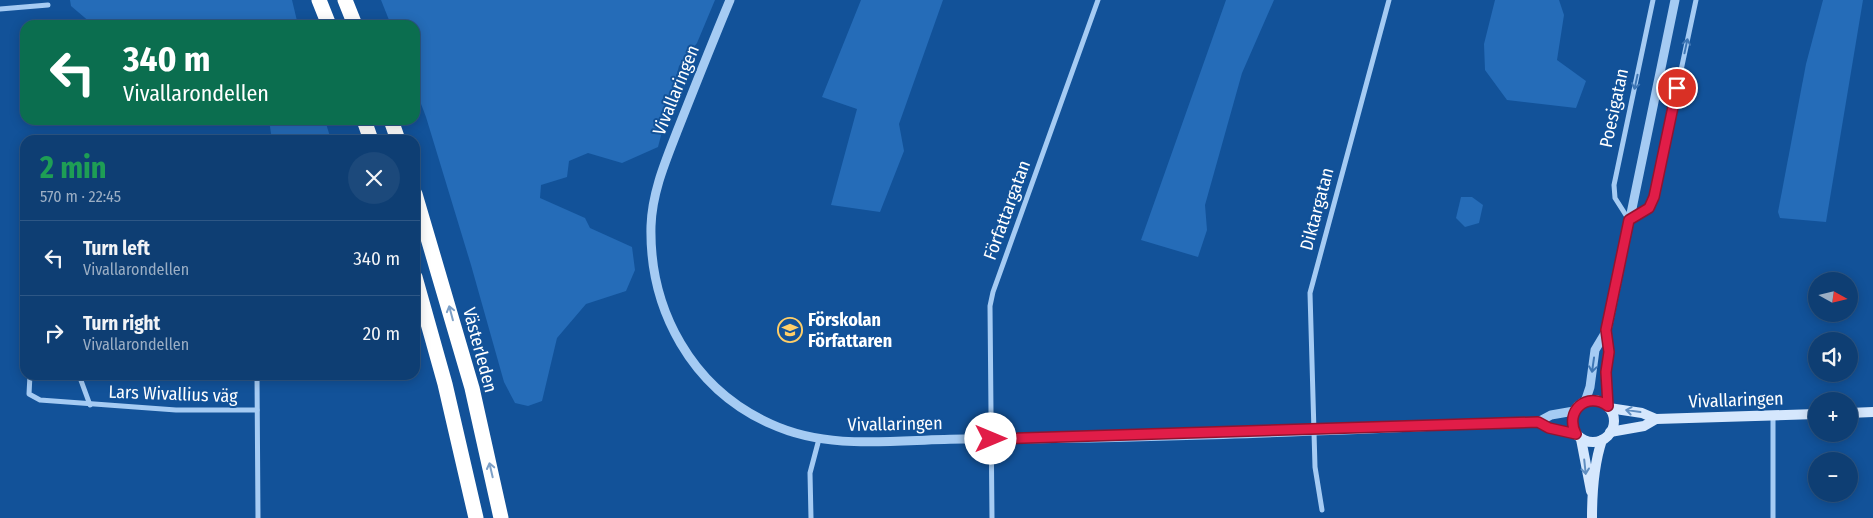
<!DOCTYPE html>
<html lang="en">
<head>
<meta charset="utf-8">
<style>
	:root { --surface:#0e3e73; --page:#1c497b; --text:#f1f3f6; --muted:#9baec4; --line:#2e5785 }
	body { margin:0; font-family:"Fira Sans Condensed",sans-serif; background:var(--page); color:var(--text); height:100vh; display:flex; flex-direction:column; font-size:19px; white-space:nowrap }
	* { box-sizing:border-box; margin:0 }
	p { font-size:16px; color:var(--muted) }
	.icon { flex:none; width:28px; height:28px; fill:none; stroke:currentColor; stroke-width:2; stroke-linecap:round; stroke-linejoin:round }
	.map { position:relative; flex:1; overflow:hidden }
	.sheet { position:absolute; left:20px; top:135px; width:400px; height:245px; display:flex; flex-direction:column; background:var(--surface); border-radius:15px; box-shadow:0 2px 12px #0003,0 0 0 1px var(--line) }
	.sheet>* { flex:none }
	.top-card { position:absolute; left:20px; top:20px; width:400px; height:105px; border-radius:15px; box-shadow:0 2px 12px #0003,0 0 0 1px var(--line); background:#0b6e4f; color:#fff; overflow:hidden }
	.needle { width:32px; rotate:98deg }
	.fabs { position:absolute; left:1808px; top:272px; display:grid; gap:10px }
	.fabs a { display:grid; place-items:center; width:50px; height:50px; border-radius:50%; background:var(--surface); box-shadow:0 2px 12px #0003,0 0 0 1px var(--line); font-size:25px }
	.pin { position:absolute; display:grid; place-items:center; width:42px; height:42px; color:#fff; margin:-21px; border:2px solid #fff; border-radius:50%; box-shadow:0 1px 5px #0007 }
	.me { position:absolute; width:55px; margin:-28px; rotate:90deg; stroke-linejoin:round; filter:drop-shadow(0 0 4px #0008) }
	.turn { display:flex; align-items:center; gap:18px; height:105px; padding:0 20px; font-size:22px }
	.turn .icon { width:65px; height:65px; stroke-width:2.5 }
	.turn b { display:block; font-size:35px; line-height:42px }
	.round { display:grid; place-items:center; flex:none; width:52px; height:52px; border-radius:26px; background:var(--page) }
	.headline { display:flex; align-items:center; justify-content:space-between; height:85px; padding:0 20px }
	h1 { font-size:30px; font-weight:700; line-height:38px; color:#1e9e55 }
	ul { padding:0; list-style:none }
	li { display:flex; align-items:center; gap:15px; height:75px; padding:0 20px; border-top:1px solid var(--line) }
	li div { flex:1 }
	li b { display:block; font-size:19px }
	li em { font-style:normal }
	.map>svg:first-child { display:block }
	.green { fill:#256cb8 }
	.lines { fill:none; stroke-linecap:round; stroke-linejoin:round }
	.minor { stroke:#a5cbf3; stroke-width:5 }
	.tertiary { stroke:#a5cbf3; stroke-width:9 }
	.secondary { stroke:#d5e7fd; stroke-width:10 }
	.motorway { stroke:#fff; stroke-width:15 }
	.oneway { stroke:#3e76b4 }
	.oneway2 { stroke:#7da0c7 }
	.oneway3 { stroke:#608ec1 }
	.route-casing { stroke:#92132f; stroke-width:12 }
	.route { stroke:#e11d48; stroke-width:9 }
	.labels { text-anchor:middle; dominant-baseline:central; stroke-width:4; stroke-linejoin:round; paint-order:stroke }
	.street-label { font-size:18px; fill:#fff; stroke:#125299 }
	.poi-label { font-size:18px; font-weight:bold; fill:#fff; stroke:#125299; text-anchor:start }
</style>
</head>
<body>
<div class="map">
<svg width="1873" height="518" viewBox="0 0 1873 518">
	<rect width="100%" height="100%" fill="#125299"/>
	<g class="green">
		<polygon points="70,0 292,0 298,25 90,25 91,23 71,6"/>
		<polygon points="381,0 715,0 697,43 679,66 658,147 622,163 588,153 569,161 567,177 541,185 540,198 585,218 590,228 632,247 635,270 626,291 586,304 557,338 542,401 528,406 515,403 504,382 471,265 426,117 415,88 415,25 391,25"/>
		<polygon points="861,0 943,0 899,124 904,151 880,212 831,205 857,109 822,97"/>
		<polygon points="1226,0 1274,0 1242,73 1205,205 1207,230 1198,257 1141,240"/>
		<polygon points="1495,0 1559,0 1564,15 1557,60 1586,81 1576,108 1507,100 1485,70 1484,44"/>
		<polygon points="1823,0 1863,0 1826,222 1780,218 1778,212 1806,64"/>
		<polygon points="269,120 325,120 331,140 272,140"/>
		<polygon points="1461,197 1472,197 1483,205 1479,223 1465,227 1456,218"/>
	</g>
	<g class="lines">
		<g class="minor">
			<polyline points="1653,0 1614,185 1615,198 1629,220 1649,208 1654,197 1696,0"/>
			<polyline points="0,9 48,5"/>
			<polyline points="30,375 29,394 40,400 176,410 257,410"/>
			<polyline points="79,375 90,405"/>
			<polyline points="257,375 258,518"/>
			<polyline points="1322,510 1315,467 1310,293 1389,0"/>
			<polyline points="811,518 810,473 819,439"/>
			<polyline points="992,518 990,306 993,292 1098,0"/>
			<polyline points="1773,518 1773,416"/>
		</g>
		<g class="tertiary">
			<path d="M730,0C712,43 695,86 678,129C666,160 652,192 651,226C649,310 692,389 771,424C832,452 899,439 964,439C1155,439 1347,430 1538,422L1551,415L1574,411"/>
			<path d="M1607,330C1609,356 1605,381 1608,406"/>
			<polyline points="1585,402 1590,387 1595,350 1607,330 1675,0"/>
			<polyline points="1538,422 1549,428 1576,434"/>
		</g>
		<g class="secondary">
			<circle cx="1593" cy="421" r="21"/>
			<polyline points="1609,408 1642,413 1656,419 1816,414"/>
			<polyline points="1849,413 1873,412"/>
			<polyline points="1610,432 1644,426 1656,419"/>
			<polyline points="1581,439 1591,491"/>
			<path d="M1592,518C1592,492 1594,464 1602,440"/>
		</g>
		<g class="motorway">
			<polyline points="319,0 329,25"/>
			<polyline points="345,0 355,25"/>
			<polyline points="364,120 371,140"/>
			<polyline points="391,120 398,140"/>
			<polyline points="415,194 472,388 501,518"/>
			<polyline points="415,277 445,384 476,518"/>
		</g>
	</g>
	<defs><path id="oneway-shaft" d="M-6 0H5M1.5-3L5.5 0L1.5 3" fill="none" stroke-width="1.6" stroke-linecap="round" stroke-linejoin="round" transform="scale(1.25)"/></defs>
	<g class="oneway">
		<use href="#oneway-shaft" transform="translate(1686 46) rotate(-78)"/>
		<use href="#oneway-shaft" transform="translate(1636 82) rotate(102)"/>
		<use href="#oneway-shaft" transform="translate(1593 365) rotate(98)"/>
	</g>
	<g class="oneway2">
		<use href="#oneway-shaft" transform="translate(451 313) rotate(-105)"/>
		<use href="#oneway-shaft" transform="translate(491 470) rotate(-103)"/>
	</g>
	<g class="oneway3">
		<use href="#oneway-shaft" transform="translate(1633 411) rotate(-172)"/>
		<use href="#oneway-shaft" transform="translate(1585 467) rotate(84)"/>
	</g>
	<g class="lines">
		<defs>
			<path id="route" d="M991,439L1538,422L1549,428L1576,434C1564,411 1587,391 1608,406L1606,372L1609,352L1606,330L1629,220L1649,208L1654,197L1677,88"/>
		</defs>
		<use href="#route" class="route-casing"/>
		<use href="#route" class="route"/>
	</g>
	<defs>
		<symbol id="school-ring" viewBox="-11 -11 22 22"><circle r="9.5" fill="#125299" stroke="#ffcf68" stroke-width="1.5"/><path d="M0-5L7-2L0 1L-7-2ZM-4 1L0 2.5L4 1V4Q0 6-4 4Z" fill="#ffcf68"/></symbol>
	</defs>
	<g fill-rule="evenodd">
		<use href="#school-ring" x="776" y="316" width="28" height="28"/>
	</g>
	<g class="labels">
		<g class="street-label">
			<text transform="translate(676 90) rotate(-68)">Vivallaringen</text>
			<text transform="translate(1614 108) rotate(-78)">Poesigatan</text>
			<text transform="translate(1317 209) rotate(-75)">Diktargatan</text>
			<text transform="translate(1007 210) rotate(-70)">Författargatan</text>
			<text transform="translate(480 350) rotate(75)">Västerleden</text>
			<text transform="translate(173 394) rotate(2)">Lars Wivallius väg</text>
			<text transform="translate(1736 400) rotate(-2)">Vivallaringen</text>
			<text transform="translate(895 424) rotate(-1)">Vivallaringen</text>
		</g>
		<g class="poi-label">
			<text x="808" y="320">Förskolan<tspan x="808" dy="21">Författaren</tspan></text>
		</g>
	</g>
</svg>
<div class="fabs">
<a><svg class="needle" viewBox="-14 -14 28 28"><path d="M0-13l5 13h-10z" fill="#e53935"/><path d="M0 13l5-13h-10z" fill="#9baec4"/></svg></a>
<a><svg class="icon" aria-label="sound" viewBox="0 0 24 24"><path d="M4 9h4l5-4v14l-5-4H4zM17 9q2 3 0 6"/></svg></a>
<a>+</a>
<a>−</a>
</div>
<div class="pin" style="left:1677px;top:88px;background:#d93025"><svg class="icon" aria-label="arrive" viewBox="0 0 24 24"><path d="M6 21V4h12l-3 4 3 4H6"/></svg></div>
<svg class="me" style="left:991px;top:439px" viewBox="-20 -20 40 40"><circle r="19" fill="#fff"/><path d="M0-13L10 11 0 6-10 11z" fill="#e11d48"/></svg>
<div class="top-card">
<div class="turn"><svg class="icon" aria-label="left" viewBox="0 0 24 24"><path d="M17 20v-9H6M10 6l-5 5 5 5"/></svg><div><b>340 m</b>Vivallarondellen</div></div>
</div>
<section class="sheet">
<div class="headline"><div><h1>2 min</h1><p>570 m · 22:45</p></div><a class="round"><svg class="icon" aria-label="close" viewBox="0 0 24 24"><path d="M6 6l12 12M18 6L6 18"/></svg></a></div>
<ul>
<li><svg class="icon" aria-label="left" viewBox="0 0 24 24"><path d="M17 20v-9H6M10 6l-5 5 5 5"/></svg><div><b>Turn left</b><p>Vivallarondellen</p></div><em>340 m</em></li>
<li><svg class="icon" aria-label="right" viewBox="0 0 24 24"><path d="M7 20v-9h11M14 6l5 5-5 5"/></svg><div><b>Turn right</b><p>Vivallarondellen</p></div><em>20 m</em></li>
</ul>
</section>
</div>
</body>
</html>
